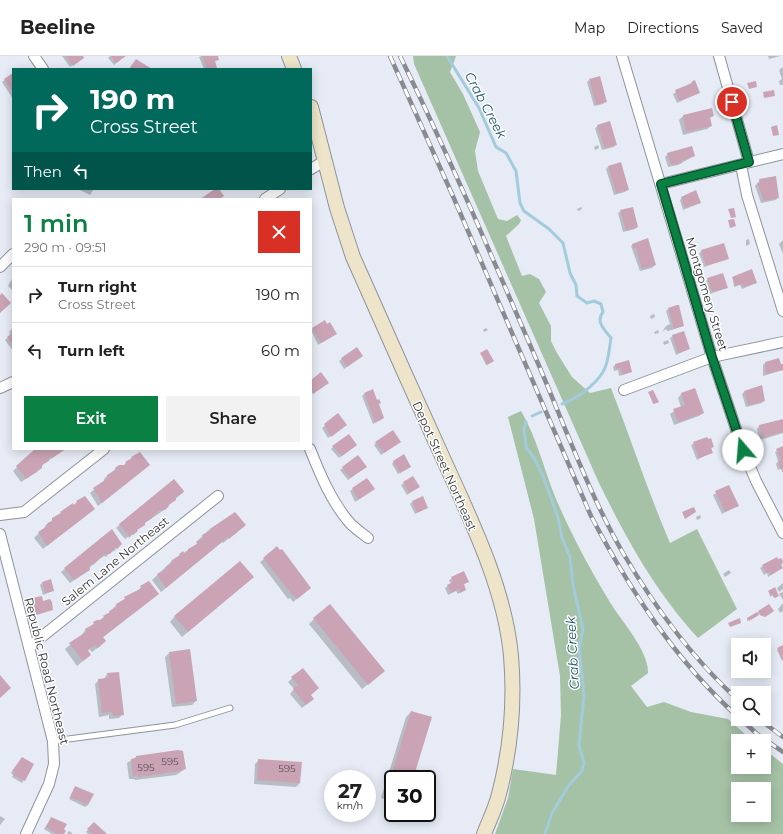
<!DOCTYPE html>
<html lang="en">
<head>
<meta charset="utf-8">
<style>
	:root { --surface:#fff; --page:#f2f2f2; --text:#222; --muted:#767676; --line:#e0e0e0; --accent:#0b8043 }
	body { margin:0; font-family:Montserrat,sans-serif; background:var(--page); color:var(--text); height:100vh; display:flex; flex-direction:column; font-size:15px; white-space:nowrap }
	* { box-sizing:border-box; margin:0 }
	p { font-size:13px; color:var(--muted) }
	.icon { flex:none; width:22px; height:22px; fill:none; stroke:currentColor; stroke-width:2; stroke-linecap:round; stroke-linejoin:round }
	.map { position:relative; flex:1; overflow:hidden }
	.details { position:absolute; left:12px; top:142px; width:300px; height:252px; display:flex; flex-direction:column; background:var(--surface); border-radius:0px; box-shadow:0 2px 10px #0003 }
	.details>* { flex:none }
	.top-card { position:absolute; left:12px; top:12px; width:300px; height:122px; border-radius:0px; box-shadow:0 2px 10px #0003; background:#00695c; color:#fff; overflow:hidden }
	.fabs { position:absolute; left:731px; top:582px; display:grid; gap:8px }
	.fabs a { display:grid; place-items:center; width:40px; height:40px; border-radius:0px; background:var(--surface); box-shadow:0 2px 10px #0003; font-size:20px }
	.speed { position:absolute; left:324px; top:714px; display:flex; gap:8px; font-size:20px; font-weight:700; text-align:center }
	.speed>* { display:grid; place-content:center; width:52px; height:52px; border-radius:50%; background:var(--surface); box-shadow:0 2px 10px #0003; line-height:1 }
	.speed small { font-size:10px; font-weight:400 }
	.speed .limit { border:2px solid #111; border-radius:6px; background:#fff; color:#111 }
	.pin { position:absolute; display:grid; place-items:center; width:34px; height:34px; color:#fff; margin:-17px; border:2px solid #fff; border-radius:50%; box-shadow:0 1px 4px #0007 }
	.me { position:absolute; width:44px; margin:-22px; rotate:342deg; stroke-linejoin:round; filter:drop-shadow(0 0 3px #0008) }
	.turn { display:flex; align-items:center; gap:14px; height:84px; padding:0 12px; font-size:18px }
	.turn .icon { width:52px; height:52px; stroke-width:2.5 }
	.turn b { display:block; font-size:28px; line-height:34px }
	.then { display:flex; align-items:center; height:38px; padding:0 12px; background:#0003; gap:8px; font-size:15px }
	.round { display:grid; place-items:center; flex:none; width:42px; height:42px; border-radius:0px; background:var(--page) }
	.overview { display:flex; align-items:center; justify-content:space-between; height:68px; padding:0 12px }
	h1 { font-size:24px; font-weight:600; line-height:30px; color:var(--accent) }
	.primary-button { display:flex; gap:8px; margin-top:auto; padding:8px 12px }
	.primary-button a { flex:1; height:46px; border-radius:0px; background:var(--accent); color:#fff; font-size:16px; font-weight:600; line-height:46px; text-align:center }
	.primary-button a+a { background:var(--page); color:var(--text) }
	ul { padding:0; list-style:none }
	li { display:flex; align-items:center; gap:12px; height:56px; padding:0 12px; border-top:1px solid var(--line) }
	li div { flex:1 }
	li b { display:block; font-size:15px }
	li em { font-style:normal }
	header { display:flex; align-items:center; gap:24px; box-sizing:border-box; height:56px; padding:0 20px; background:var(--surface); border-bottom:1px solid var(--line) }
	header strong { font-size:19px }
	nav { display:flex; gap:22px; margin-inline-start:auto; font-size:14px }
	.map>svg:first-child { display:block }
	.forest { fill:#a5c2a6; fill-rule:evenodd }
	.shadow { fill:#0003 }
	.lines { fill:none; stroke-linecap:round; stroke-linejoin:round }
	.stream { stroke:#a2cbdc; stroke-width:3 }
	.building { fill:#caa4b5 }
	.lane-casing { stroke:#8e939c; stroke-width:7 }
	.street-casing { stroke:#8e939c; stroke-width:12 }
	.secondary-casing { stroke:#8e939c; stroke-width:16 }
	.lane { stroke:#fff; stroke-width:5 }
	.street { stroke:#fff; stroke-width:10 }
	.secondary { stroke:#ede4c9; stroke-width:14 }
	.rail-casing { stroke:#888b92; stroke-width:4.5 }
	.rail { stroke:#fff; stroke-width:3; stroke-dasharray:9; stroke-linecap:butt }
	.route-casing { stroke:#07532c; stroke-width:10 }
	.route { stroke:#0b8043; stroke-width:7 }
	.labels { text-anchor:middle; dominant-baseline:central; stroke-width:3; stroke-linejoin:round; paint-order:stroke }
	.number-label { font-size:10px; fill:#574f56 }
	.street-label { font-size:12px; fill:#313336; stroke:#fff }
	.water-label { font-size:13px; font-style:italic; fill:#195063; stroke:#fff }
</style>
</head>
<body>
<header>
<strong>Beeline</strong>
<nav><a>Map</a><a>Directions</a><a>Saved</a></nav>
</header>
<div class="map">
<svg width="783" height="778" viewBox="0 0 783 778">
	<rect width="100%" height="100%" fill="#e6ebf5"/>
	<g class="forest">
		<path d="M413,0H456L450,16L463,38L480,76L475,95L478,115L498,163L507,165L517,159L521,164L519,168L506,180L522,220L530,218L539,223L546,236L539,247L551,270V285L557,297L572,321L590,337L611,332C631,383 648,436 670,487L697,473L737,553L698,582C655,535 627,484 599,427L414,8Z"/>
		<path d="M521,355C537,382 544,414 556,443C571,478 589,511 608,543C620,564 649,594 648,617L631,630L647,651L664,646L691,656L728,663L753,685H738V711H764V693L783,708V778H495L508,742L513,713L556,719L561,659L560,620L534,463L508,361ZM738,733H764V759H738Z"/>
	</g>
	<g class="shadow">
		<polygon points="62,0 82,0 80,4 70,11"/>
		<polygon points="110,0 125,0 114,9 108,2"/>
		<polygon points="201,0 217,0 216,5 210,6 216,12 204,13 199,1"/>
		<polygon points="768,0 780,0 769,3"/>
		<polygon points="783,11 783,29 780,29 779,25 782,23 779,14"/>
		<polygon points="13,18 13,43 2,26"/>
		<polygon points="589,24 606,45 603,48 594,50 587,26"/>
		<polygon points="692,27 699,37 677,47 673,38"/>
		<polygon points="711,54 713,60 709,63 711,70 707,73 683,79 679,64 683,60"/>
		<polygon points="598,70 616,88 614,91 602,94 595,72"/>
		<polygon points="598,89 599,92 595,94 594,91"/>
		<polygon points="668,98 694,100 678,109 668,111 665,101"/>
		<polygon points="608,111 628,133 625,136 614,139 606,113"/>
		<polygon points="760,124 778,141 776,144 761,147 755,130"/>
		<polygon points="78,133 94,133 90,139"/>
		<polygon points="682,142 700,147 683,154 680,144"/>
		<polygon points="581,151 582,153 578,155 577,153"/>
		<polygon points="621,155 637,171 635,173 623,176 618,157"/>
		<polygon points="749,183 750,188 746,190 746,184"/>
		<polygon points="783,184 783,198 779,188"/>
		<polygon points="634,188 655,209 652,212 640,215 631,190"/>
		<polygon points="702,195 728,202 704,211 699,197"/>
		<polygon points="13,221 13,235 8,230"/>
		<polygon points="733,222 756,227 742,233 740,229 734,231"/>
		<polygon points="708,223 727,232 710,238 706,225"/>
		<polygon points="668,253 683,269 672,274 667,275 666,273 662,276 666,270 670,268 666,255"/>
		<polygon points="654,258 655,261 651,263 650,260"/>
		<polygon points="324,265 333,280 318,289 311,274"/>
		<polygon points="13,272 13,295 5,284 11,279 9,276"/>
		<polygon points="486,272 488,274 484,276 483,274"/>
		<polygon points="658,274 659,277 655,278 654,276"/>
		<polygon points="673,280 689,293 676,299 670,282"/>
		<polygon points="668,284 669,287 664,289 663,286"/>
		<polygon points="356,293 362,300 344,313 339,305"/>
		<polygon points="481,298 492,306 486,309"/>
		<polygon points="766,306 783,309 783,314 763,320 763,309"/>
		<polygon points="615,309 631,316 619,320 618,314 614,315 613,311"/>
		<polygon points="744,336 764,344 762,347 746,351 742,338"/>
		<polygon points="649,337 657,346 653,348"/>
		<polygon points="364,338 378,348 383,362 381,364 373,368 362,340"/>
		<polygon points="681,338 703,357 699,360 674,369 670,358 681,351 678,342"/>
		<polygon points="338,359 343,371 328,382 322,372"/>
		<polygon points="783,364 783,377 760,384 757,373 759,370"/>
		<polygon points="400,386 381,399 374,389 376,387"/>
		<polygon points="694,387 713,390 711,393 712,396 697,404 691,389"/>
		<polygon points="333,391 354,391 339,402 331,393"/>
		<polygon points="783,392 783,416 782,416 781,413 778,414 776,408 778,405 775,396"/>
		<polygon points="37,393 65,393 48,405 47,404 37,416 21,426 13,415"/>
		<polygon points="358,401 363,413 348,424 340,414"/>
		<polygon points="132,402 145,412 98,450 90,437 104,426 104,423 108,419 119,410 124,410"/>
		<polygon points="394,405 407,413 398,418 392,408"/>
		<polygon points="404,427 419,431 407,439 401,429"/>
		<polygon points="728,430 738,449 722,458 713,439"/>
		<polygon points="353,433 374,433 355,446 350,435"/>
		<polygon points="182,437 164,454 132,476 136,475 129,482 128,481 125,483 116,472 120,468"/>
		<polygon points="85,441 74,467 43,493 34,482 53,463"/>
		<polygon points="412,446 427,451 415,458 410,448"/>
		<polygon points="231,459 239,474 223,487 222,486 161,536 152,524 172,505 198,487 197,485 210,473"/>
		<polygon points="700,459 701,462 697,464 696,461"/>
		<polygon points="112,475 117,492 113,496 112,494 106,501 104,500 96,505 85,517 70,527 61,516"/>
		<polygon points="776,502 778,505 781,503 783,507 780,510 782,512 768,521 767,517 764,519 760,512"/>
		<polygon points="264,503 306,536 293,546 290,542 288,543 260,506"/>
		<polygon points="729,514 731,517 725,521 723,518"/>
		<polygon points="463,517 467,526 463,529 465,534 458,538 456,535 448,539 445,532 451,528 449,524"/>
		<polygon points="253,521 182,581 170,566 175,560"/>
		<polygon points="42,527 53,535 43,539 40,529"/>
		<polygon points="149,527 158,538 102,582 100,590 92,596 89,593 87,595 90,599 77,610 65,593 81,580 86,573 106,560 117,548"/>
		<polygon points="783,527 783,533 779,536 777,532"/>
		<polygon points="769,536 778,539 780,537 783,536 783,544 779,538 777,540 774,542 772,539 770,541"/>
		<polygon points="34,543 43,546 52,553 34,560 31,546"/>
		<polygon points="783,547 783,555 780,557 778,553"/>
		<polygon points="759,556 772,556 764,561 759,558 747,565 747,562"/>
		<polygon points="314,563 378,620 362,633 309,568"/>
		<polygon points="783,590 783,604 782,605 777,594"/>
		<polygon points="169,597 196,645 192,649 172,651 165,601"/>
		<polygon points="303,613 310,639 313,643 302,652 290,638 294,633 288,626"/>
		<polygon points="107,618 123,658 119,662 109,663 109,659 99,661 95,628 99,624 104,623"/>
		<polygon points="411,656 412,723 393,723 393,746 381,742 406,661"/>
		<polygon points="136,701 185,713 176,719 135,724 134,723 129,723 127,707"/>
		<polygon points="259,704 300,727 296,731 254,728 255,708"/>
		<polygon points="20,705 33,709 22,727 12,721 13,719 11,717"/>
		<polygon points="76,731 88,749 85,751 69,743"/>
		<polygon points="0,760 5,763 0,769"/>
		<polygon points="51,762 66,768 62,778 52,778 44,773"/>
		<polygon points="94,767 105,778 88,778 86,776"/>
		<polygon points="69,775 72,777 72,778 67,778"/>
	</g>
	<g class="lines">
		<g class="stream">
			<path d="M447,0L479,52L496,91L506,97L516,115L520,147L524,155L549,173L563,187L570,217L576,229L577,240L587,247L594,245L601,248L603,256C595,266 605,274 611,282C609,293 609,306 603,316C594,330 578,342 562,348"/>
			<polyline points="532,360 541,356"/>
			<polyline points="526,366 524,373 526,391 534,402 543,420 558,461 562,482 570,501 573,529 583,573 579,593 584,640 579,689 584,707 582,715 569,729 552,757 545,778"/>
		</g>
	</g>
	<g class="building">
		<polygon points="66,0 83,0 84,2 73,10"/>
		<polygon points="111,0 126,0 116,7"/>
		<polygon points="202,0 218,0 219,4 215,5 217,12 207,13"/>
		<polygon points="136,3 152,13 129,13"/>
		<polygon points="13,17 13,37 4,23"/>
		<polygon points="600,20 607,46 596,49 589,23"/>
		<polygon points="695,24 700,37 679,45 675,34 692,27 691,26"/>
		<polygon points="756,25 757,31 749,33 747,27"/>
		<polygon points="774,34 775,40 764,42 763,36"/>
		<polygon points="712,52 714,60 710,61 712,70 686,76 683,59"/>
		<polygon points="610,65 617,89 605,92 597,69"/>
		<polygon points="777,69 779,79 773,80 771,71"/>
		<polygon points="692,90 695,100 681,105 682,107 671,109 667,97"/>
		<polygon points="621,106 629,134 616,137 608,110"/>
		<polygon points="776,120 779,142 764,145 757,127 760,127 759,123"/>
		<polygon points="215,133 219,133 224,140 220,143 200,143"/>
		<polygon points="696,134 701,147 685,152 681,141"/>
		<polygon points="633,151 638,171 626,175 620,154"/>
		<polygon points="734,152 736,161 731,162 728,153"/>
		<polygon points="734,163 736,170 730,172 728,164"/>
		<polygon points="648,182 656,209 642,213 636,192 633,192 632,188"/>
		<polygon points="724,187 729,203 706,210 701,194"/>
		<polygon points="752,213 757,227 744,231 743,228 735,230 732,221"/>
		<polygon points="723,217 728,232 712,236 707,222"/>
		<polygon points="2,237 11,247 0,257 0,239"/>
		<polygon points="677,249 679,249 684,270 674,273 668,252"/>
		<polygon points="325,264 327,268 330,266 337,278 321,287 312,272"/>
		<polygon points="684,275 690,293 678,297 672,279"/>
		<polygon points="13,276 13,289 7,281"/>
		<polygon points="357,291 363,300 347,311 341,302"/>
		<polygon points="487,293 494,305 487,309 480,297"/>
		<polygon points="779,302 781,308 783,308 783,314 766,318 765,306"/>
		<polygon points="629,304 632,316 622,319 620,312 616,313 615,308"/>
		<polygon points="321,316 329,327 313,338 311,335 311,324"/>
		<polygon points="762,329 765,345 748,349 744,335"/>
		<polygon points="695,332 704,357 678,366 673,353 685,349 681,337"/>
		<polygon points="373,333 377,344 379,343 381,347 379,348 384,362 375,366 364,337"/>
		<polygon points="653,334 659,346 654,348 648,336"/>
		<polygon points="338,357 347,369 331,381 324,368"/>
		<polygon points="783,363 783,376 762,382 759,369"/>
		<polygon points="393,374 401,386 384,397 375,386"/>
		<polygon points="349,378 357,389 342,400 332,390"/>
		<polygon points="707,381 708,383 711,382 714,391 711,392 713,397 699,402 693,386"/>
		<polygon points="783,390 783,412 781,413 778,405 781,404 776,393"/>
		<polygon points="35,393 66,393 52,402 51,401 48,403 49,405 42,409 42,412 26,423 16,410"/>
		<polygon points="140,396 150,409 102,447 93,432 108,422 107,419 116,414 115,412 119,409 124,409 126,407 125,406 132,402 131,401"/>
		<polygon points="404,398 411,411 400,417 393,405"/>
		<polygon points="358,399 367,411 350,422 342,411"/>
		<polygon points="413,420 420,431 409,437 403,426"/>
		<polygon points="367,422 375,433 358,444 352,432"/>
		<polygon points="174,423 184,435 183,437 176,441 176,444 168,449 169,450 165,454 160,454 152,461 152,462 145,466 145,469 137,474 138,475 133,479 132,478 129,480 119,468"/>
		<polygon points="729,429 739,450 725,456 715,435"/>
		<polygon points="85,440 95,453 47,490 38,476 46,471 45,470 49,466 52,466 52,462 61,457 60,456 73,447 74,449 77,446 76,445"/>
		<polygon points="423,440 428,452 417,457 412,445"/>
		<polygon points="694,451 696,456 685,463 682,456"/>
		<polygon points="235,456 246,469 229,483 228,481 166,532 157,518 166,513 165,512 168,509 170,509 172,504 180,499 179,498 183,495 184,497 188,495 188,493 197,488 196,486 203,482 202,479 211,474 210,473"/>
		<polygon points="112,473 122,488 117,493 116,491 110,498 105,498 93,509 92,508 89,510 90,514 74,524 64,512"/>
		<polygon points="277,490 280,494 282,493 311,532 297,543 294,539 293,540 263,502"/>
		<polygon points="777,501 778,503 781,502 783,505 781,509 783,512 771,519 769,516 766,517 762,509"/>
		<polygon points="240,505 254,521 188,576 174,560"/>
		<polygon points="464,515 469,526 464,528 466,534 460,537 459,533 451,537 447,529 453,526 451,521"/>
		<polygon points="51,523 54,535 45,537 42,526"/>
		<polygon points="149,525 159,538 103,581 106,585 98,592 95,589 88,594 91,599 83,605 69,587 86,576 85,573 94,568 93,566 97,564 101,564 104,561 103,560 110,556 109,555 117,551 116,548 125,543 124,541 138,534 141,532 140,530"/>
		<polygon points="775,531 779,540 775,542 773,539 771,540 768,535"/>
		<polygon points="42,540 43,545 50,543 52,546 53,554 36,559 33,542"/>
		<polygon points="330,548 385,615 368,629 313,562"/>
		<polygon points="769,548 774,555 765,561 763,559 761,560 758,555"/>
		<polygon points="757,556 759,559 749,565 747,562"/>
		<polygon points="740,562 741,567 730,571 728,567"/>
		<polygon points="783,589 783,604 777,592"/>
		<polygon points="190,593 197,645 176,648 169,596"/>
		<polygon points="303,612 319,632 311,639 314,643 306,649 293,633 298,629 291,621"/>
		<polygon points="119,616 124,659 113,660 112,656 102,657 98,623 108,622 107,617"/>
		<polygon points="0,619 11,632 0,642"/>
		<polygon points="411,655 432,661 413,723 393,723 393,739 386,737"/>
		<polygon points="178,694 183,695 186,713 181,714 181,715 138,721 138,719 133,720 131,703 136,702 136,700"/>
		<polygon points="22,701 34,708 25,725 13,719 15,716 12,715"/>
		<polygon points="258,703 302,706 300,727 257,724"/>
		<polygon points="75,730 94,738 88,749 70,741"/>
		<polygon points="51,761 67,768 64,773 66,775 64,778 57,778 46,771"/>
		<polygon points="94,766 107,778 93,778 87,773"/>
	</g>
	<g class="lines">
		<defs>
			<polyline id="lane" points="53,685 175,669 230,652"/>
			<g id="street">
				<polyline points="34,0 43,13"/>
				<polyline points="622,0 712,301 743,394 756,425 783,477"/>
				<polyline points="719,0 749,106"/>
				<polyline points="741,109 747,139 783,255"/>
				<polyline points="311,113 326,104"/>
				<polyline points="661,128 783,98"/>
				<polyline points="265,143 280,133"/>
				<polyline points="0,211 13,198"/>
				<polyline points="0,332 13,326"/>
				<polyline points="624,334 712,301 783,286"/>
				<path d="M310,393C320,418 331,445 349,466C354,472 362,477 368,482"/>
				<polyline points="0,459 24,456 104,393"/>
				<polyline points="0,478 53,685 54,708 49,728 26,778"/>
				<polyline points="29,591 218,440"/>
			</g>
			<g id="secondary">
				<polyline points="289,0 294,13"/>
				<path d="M311,51L337,152L353,201C382,267 412,334 442,400C470,462 505,532 511,600C515,647 511,692 499,738C496,751 489,765 484,778"/>
			</g>
		</defs>
		<use href="#lane" class="lane-casing"/>
		<use href="#street" class="street-casing"/>
		<use href="#secondary" class="secondary-casing"/>
		<use href="#lane" class="lane"/>
		<use href="#street" class="street"/>
		<use href="#secondary" class="secondary"/>
		<defs>
			<g id="rail">
				<path d="M390,0L452,138L591,460C630,534 675,604 738,661"/>
				<path d="M400,0C449,100 493,203 537,305C564,368 589,438 623,497C654,550 692,602 738,644"/>
				<polyline points="741,663 757,678 783,696"/>
				<polyline points="759,663 783,681"/>
			</g>
		</defs>
		<use href="#rail" class="rail-casing"/>
		<use href="#rail" class="rail"/>
	</g>
	<g class="lines">
		<defs>
			<polyline id="route" points="732,46 749,106 661,128 712,301 743,394"/>
		</defs>
		<use href="#route" class="route-casing"/>
		<use href="#route" class="route"/>
	</g>
	<g class="labels">
		<g class="number-label">
			<text x="170" y="705">595</text>
			<text x="146" y="711">595</text>
			<text x="287" y="712">595</text>
		</g>
		<g class="street-label">
			<text transform="translate(707 238) rotate(73)">Montgomery Street</text>
			<text transform="translate(445 410) rotate(66)">Depot Street Northeast</text>
			<text transform="translate(115 505) rotate(-39)">Salem Lane Northeast</text>
			<text transform="translate(47 615) rotate(76)">Republic Road Northeast</text>
		</g>
		<g class="water-label">
			<text transform="translate(486 49) rotate(62)">Crab Creek</text>
			<text transform="translate(572 597) rotate(-93)">Crab Creek</text>
		</g>
	</g>
</svg>
<div class="fabs">
<a><svg class="icon" aria-label="sound" viewBox="0 0 24 24"><path d="M4 9h4l5-4v14l-5-4H4zM17 9q2 3 0 6"/></svg></a>
<a><svg class="icon" aria-label="search" viewBox="0 0 24 24"><circle cx="10" cy="10" r="6"/><path d="M15 15l6 6"/></svg></a>
<a>+</a>
<a>−</a>
</div>
<div class="speed"><div>27<small>km/h</small></div><div class="limit">30</div></div>
<div class="pin" style="left:732px;top:46px;background:#d93025"><svg class="icon" aria-label="arrive" viewBox="0 0 24 24"><path d="M6 21V4h12l-3 4 3 4H6"/></svg></div>
<svg class="me" style="left:743px;top:394px" viewBox="-20 -20 40 40"><circle r="19" fill="#fff"/><path d="M0-13L10 11 0 6-10 11z" fill="#0b8043"/></svg>
<div class="top-card">
<div class="turn"><svg class="icon" aria-label="right" viewBox="0 0 24 24"><path d="M7 20v-9h11M14 6l5 5-5 5"/></svg><div><b>190 m</b>Cross Street</div></div>
<div class="then">Then<svg class="icon" aria-label="left" viewBox="0 0 24 24"><path d="M17 20v-9H6M10 6l-5 5 5 5"/></svg></div>
</div>
<section class="details">
<div class="overview"><div><h1>1 min</h1><p>290 m · 09:51</p></div><a class="round" style="background:#d93025;color:#fff"><svg class="icon" aria-label="close" viewBox="0 0 24 24"><path d="M6 6l12 12M18 6L6 18"/></svg></a></div>
<ul>
<li><svg class="icon" aria-label="right" viewBox="0 0 24 24"><path d="M7 20v-9h11M14 6l5 5-5 5"/></svg><div><b>Turn right</b><p>Cross Street</p></div><em>190 m</em></li>
<li><svg class="icon" aria-label="left" viewBox="0 0 24 24"><path d="M17 20v-9H6M10 6l-5 5 5 5"/></svg><div><b>Turn left</b></div><em>60 m</em></li>
</ul>
<div class="primary-button"><a>Exit</a><a>Share</a></div>
</section>
</div>
</body>
</html>
